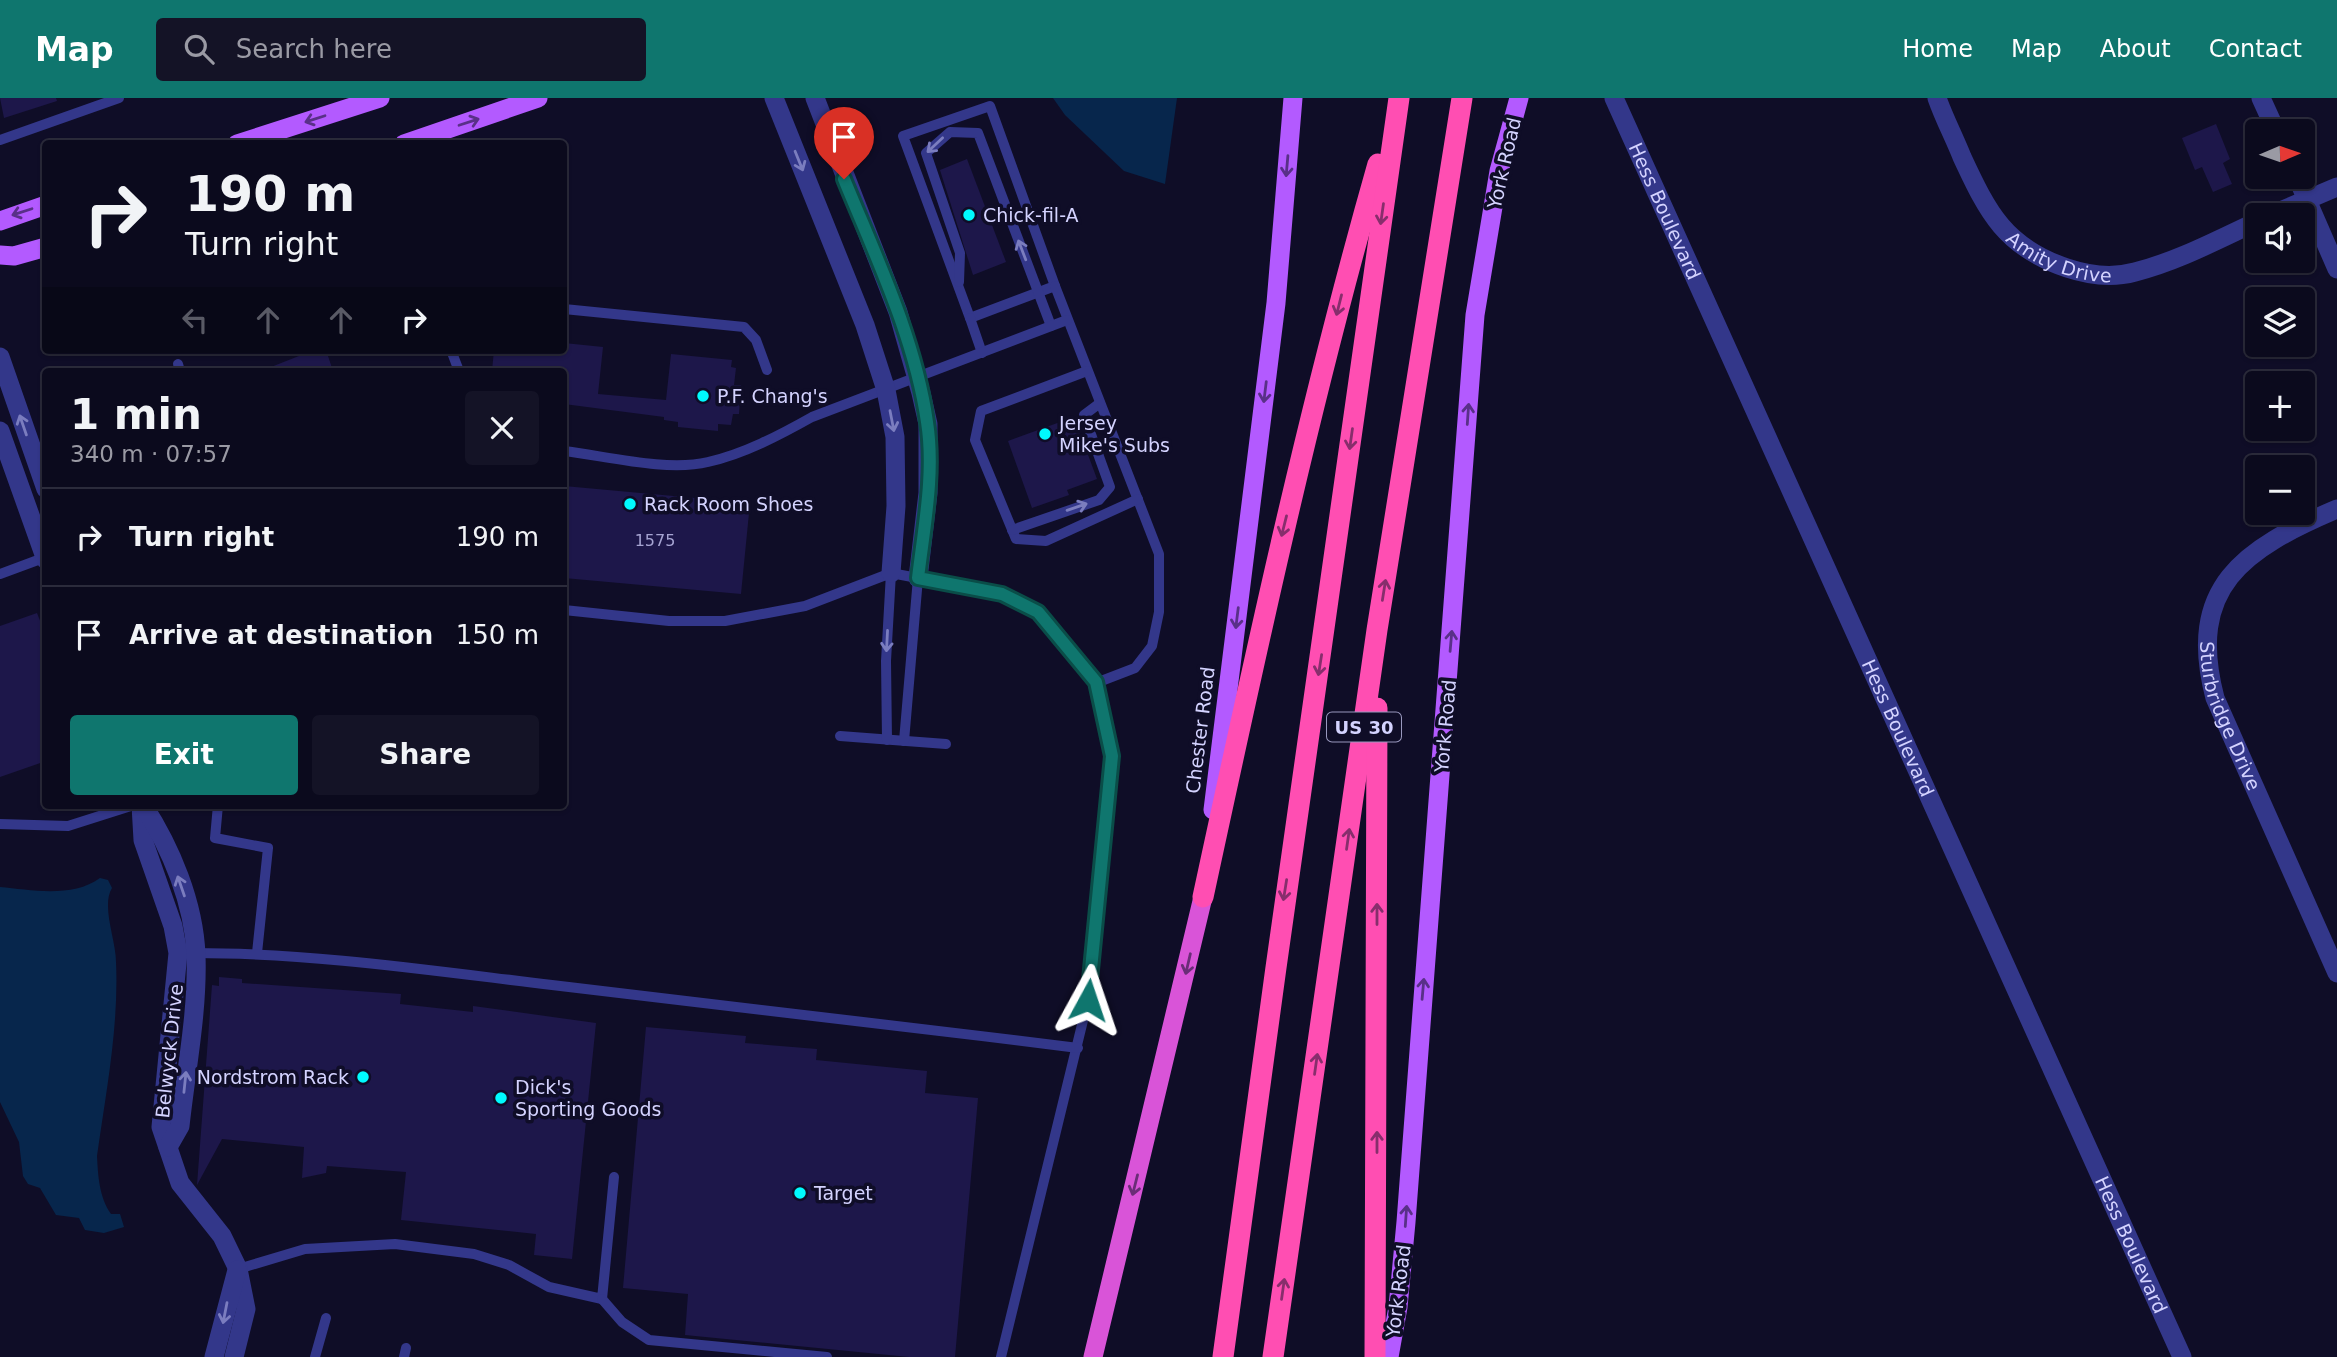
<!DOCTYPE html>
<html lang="en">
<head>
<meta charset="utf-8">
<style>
	:root { --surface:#0b0a1d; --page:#141326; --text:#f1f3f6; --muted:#9a9aa4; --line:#2b2b3b; --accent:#0f766e }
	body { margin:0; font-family:"DejaVu Sans",sans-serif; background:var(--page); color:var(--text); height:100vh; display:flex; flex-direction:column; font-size:26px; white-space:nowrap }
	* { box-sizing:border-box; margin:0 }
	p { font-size:23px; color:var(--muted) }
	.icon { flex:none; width:38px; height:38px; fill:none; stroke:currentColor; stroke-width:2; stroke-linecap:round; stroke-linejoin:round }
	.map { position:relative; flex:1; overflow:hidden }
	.details { position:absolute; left:42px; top:270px; width:525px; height:441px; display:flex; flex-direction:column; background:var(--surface); border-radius:7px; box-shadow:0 2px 5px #0004,0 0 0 2px var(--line) }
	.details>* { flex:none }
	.top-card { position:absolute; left:42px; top:42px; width:525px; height:214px; border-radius:7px; box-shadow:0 2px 5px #0004,0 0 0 2px var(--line); background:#0b0a1d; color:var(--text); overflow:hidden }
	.needle { width:46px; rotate:88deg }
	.buttons { position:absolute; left:2245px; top:21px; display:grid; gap:14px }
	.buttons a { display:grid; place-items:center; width:70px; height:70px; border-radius:7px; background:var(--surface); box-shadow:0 2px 5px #0004,0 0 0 2px var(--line); font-size:35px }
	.pin { position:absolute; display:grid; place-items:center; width:60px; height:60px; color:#fff; margin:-72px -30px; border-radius:50% 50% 50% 0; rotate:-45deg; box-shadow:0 0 7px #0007 }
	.pin .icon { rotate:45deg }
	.me { position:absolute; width:77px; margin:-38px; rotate:5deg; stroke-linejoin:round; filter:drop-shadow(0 0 5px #0008) }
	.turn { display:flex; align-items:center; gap:24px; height:147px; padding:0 28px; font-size:32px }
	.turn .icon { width:91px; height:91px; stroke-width:2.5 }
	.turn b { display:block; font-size:49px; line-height:60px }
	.lanes { display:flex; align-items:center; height:66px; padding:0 28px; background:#0003; justify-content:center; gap:35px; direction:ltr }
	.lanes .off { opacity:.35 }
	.round { display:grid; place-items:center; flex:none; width:74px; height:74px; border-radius:7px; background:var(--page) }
	.headline { display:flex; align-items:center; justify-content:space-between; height:119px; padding:0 28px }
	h1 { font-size:42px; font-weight:700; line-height:52px }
	.action { display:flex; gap:14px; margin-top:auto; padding:14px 28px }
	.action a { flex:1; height:80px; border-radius:7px; background:var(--accent); color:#fff; font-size:28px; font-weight:700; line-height:80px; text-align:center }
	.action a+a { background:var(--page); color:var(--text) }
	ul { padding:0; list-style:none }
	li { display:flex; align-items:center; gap:21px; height:98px; padding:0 28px; border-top:2px solid var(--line) }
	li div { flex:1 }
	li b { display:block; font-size:26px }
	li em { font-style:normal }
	header { display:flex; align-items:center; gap:42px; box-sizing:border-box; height:98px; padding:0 35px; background:var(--accent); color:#fff }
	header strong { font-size:33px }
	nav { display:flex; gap:38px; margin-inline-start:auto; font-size:24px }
	.search { width:490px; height:63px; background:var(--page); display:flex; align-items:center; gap:18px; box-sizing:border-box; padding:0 24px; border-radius:7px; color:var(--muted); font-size:26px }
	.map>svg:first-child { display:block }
	.water { fill:#07264c }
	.building { fill:#1d174a }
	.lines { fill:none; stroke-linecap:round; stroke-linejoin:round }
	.service { stroke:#33378a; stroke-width:10 }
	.minor { stroke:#33378a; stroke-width:19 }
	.primary { stroke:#b35aff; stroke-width:19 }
	.trunk { stroke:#d954d8; stroke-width:19 }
	.motorway { stroke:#ff4eb2; stroke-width:21 }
	.oneway { stroke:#593088 }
	.oneway2 { stroke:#7b7dbf }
	.oneway3 { stroke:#872e6c }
	.oneway4 { stroke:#6a2d77 }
	.route-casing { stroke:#0a4d48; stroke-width:18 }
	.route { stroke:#0f766e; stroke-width:12 }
	.poi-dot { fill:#00fafe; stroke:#0f0d27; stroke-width:2.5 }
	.labels { text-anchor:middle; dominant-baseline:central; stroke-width:7; stroke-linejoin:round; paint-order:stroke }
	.number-label { font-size:16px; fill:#a6a4d2 }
	.shield { fill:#0f0d27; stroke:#9998be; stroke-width:2 }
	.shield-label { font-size:18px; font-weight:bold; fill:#d4d3ff }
	.street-label { font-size:19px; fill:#d4d3ff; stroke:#0f0d27 }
	.poi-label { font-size:19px; fill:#d4d3ff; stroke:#0f0d27; text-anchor:start }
</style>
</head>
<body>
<header>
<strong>Map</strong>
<div class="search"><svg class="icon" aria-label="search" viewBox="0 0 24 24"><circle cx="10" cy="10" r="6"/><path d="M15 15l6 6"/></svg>Search here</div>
<nav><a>Home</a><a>Map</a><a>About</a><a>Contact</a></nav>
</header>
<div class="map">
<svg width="2337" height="1259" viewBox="0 0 2337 1259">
	<rect width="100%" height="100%" fill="#0f0d27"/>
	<g class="water">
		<polygon points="1053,0 1177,0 1165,86 1124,73 1065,17"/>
		<path d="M100,780L108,782L112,790C101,808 116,842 116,864C119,928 106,994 97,1058C98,1077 99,1099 111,1116H120L124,1129L104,1135L85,1132L79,1120L56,1117L40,1090L28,1086L23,1078L19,1044L0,1004V789C31,792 73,800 100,780Z"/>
	</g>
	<g class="building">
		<polygon points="0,0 56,0 57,3 4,20"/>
		<polygon points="2216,26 2230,61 2223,65 2232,86 2213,94 2202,69 2195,72 2182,40"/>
		<polygon points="967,61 1006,164 973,177 940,72"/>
		<polygon points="564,245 603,249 598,296 666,302 671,256 732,262 731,269 736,270 734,287 741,287 739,316 733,316 731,327 718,326 718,333 678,329 678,324 664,322 664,319 564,306 564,273 492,273 494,252 564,252"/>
		<polygon points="314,252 326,252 333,273 261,273"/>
		<polygon points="1074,319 1097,381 1067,392 1069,397 1032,410 1008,343"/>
		<polygon points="564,388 750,405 741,496 564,480"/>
		<polygon points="37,515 46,538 46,663 0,679 0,528"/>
		<polygon points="219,879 242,881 242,885 401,896 400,906 473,914 473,908 596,925 572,1161 534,1157 536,1136 401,1122 406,1074 327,1068 326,1075 302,1080 304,1049 222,1041 197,1087 212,887 219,888"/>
		<polygon points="646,929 746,938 745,945 817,951 816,962 927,973 925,995 978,1000 955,1259 909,1259 685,1237 688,1196 623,1190"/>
	</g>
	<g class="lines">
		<g class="service">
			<polygon points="990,8 1055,188 970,220 903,38"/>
			<polyline points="0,42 119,0"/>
			<polyline points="959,184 960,155 926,55 950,34 978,35 1051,228"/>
			<polyline points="1055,188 1159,456 1159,514 1152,548 1135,570 1096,585"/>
			<polyline points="564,211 744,229 756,242 767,272"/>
			<polyline points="970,220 982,255"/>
			<polyline points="451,252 459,273"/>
			<polyline points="178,266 180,273"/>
			<polyline points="1087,273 981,313 975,342 1016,441 1046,443 1138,401"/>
			<path d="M564,353C606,358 667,374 708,364C744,356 780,337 812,319L1067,222"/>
			<polyline points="1012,432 1099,402 1110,389 1084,317 1100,305"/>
			<polyline points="0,476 46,459"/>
			<polyline points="564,512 669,523 725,523 805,508 891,475 1002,496 1038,514 1096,585 1112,658 1088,902 1001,1259"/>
			<polyline points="840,638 946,646"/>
			<polyline points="887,642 886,563 891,475"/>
			<polyline points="904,643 918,480"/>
			<polyline points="218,707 215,740 268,750 257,855"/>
			<polyline points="0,726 68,728 134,707"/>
			<path d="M194,855C313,855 434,873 552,887C728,908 903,928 1078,950"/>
			<polyline points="238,1171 305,1151 395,1146 474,1156 509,1167 549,1189 602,1201 614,1079"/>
			<polyline points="602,1201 622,1224 649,1242 827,1259"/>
			<polyline points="315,1259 326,1220"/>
			<polyline points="404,1259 406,1250"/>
		</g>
		<g class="minor">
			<polyline points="774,0 865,227 886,292 895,339 896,408 891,475"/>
			<polyline points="815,0 898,214 921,295 928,326 928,395 918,480"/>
			<path id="s1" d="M1614,0L2182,1259"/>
			<path id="s2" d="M1937,0C1944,20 1954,39 1962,59C1988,115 2005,149 2067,170C2088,177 2113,180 2135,174C2178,163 2217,142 2258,123"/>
			<polyline points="2261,0 2276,33"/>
			<polyline points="2297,79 2337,171"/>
			<polyline points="2271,117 2337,89"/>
			<polyline points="0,259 46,391"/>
			<polyline points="0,333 46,462"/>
			<path id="s3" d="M2337,411C2243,451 2186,489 2215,600L2337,875"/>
			<polyline points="141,707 143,742 173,828 178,855 161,1029 180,1085 222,1138 238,1171 246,1211 234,1259"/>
			<path d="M143,707C171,750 194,805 196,857C198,913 186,972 180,1028L168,1049"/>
			<polyline points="214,1259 237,1172"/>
		</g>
		<g class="primary">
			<polyline points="237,46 380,0"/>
			<polyline points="404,46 538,0"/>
			<polyline points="0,123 46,107"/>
			<polyline points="0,157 14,158 46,149"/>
			<polyline points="1213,712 1276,205 1293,0"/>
			<polyline points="1389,1259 1398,1209 1406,1124 1475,217 1499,73 1519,0"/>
		</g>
		<polyline class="trunk" points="1093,1259 1203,799"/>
		<g class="motorway">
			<path d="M1203,799C1256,553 1309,308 1378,66"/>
			<path d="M1223,1259C1279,839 1339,420 1399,0"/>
			<polyline points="1273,1259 1377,532 1462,0"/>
			<polyline points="1375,1259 1377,610"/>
		</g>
	</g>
	<defs><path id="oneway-shaft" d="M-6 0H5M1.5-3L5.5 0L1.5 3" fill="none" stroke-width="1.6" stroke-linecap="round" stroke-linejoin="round" transform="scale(1.75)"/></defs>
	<g class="oneway">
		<use href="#oneway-shaft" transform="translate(315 21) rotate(162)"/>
		<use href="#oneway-shaft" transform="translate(469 24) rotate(-18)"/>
		<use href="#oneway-shaft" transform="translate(1287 68) rotate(95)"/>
		<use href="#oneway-shaft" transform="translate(22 114) rotate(162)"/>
		<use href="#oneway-shaft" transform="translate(1265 294) rotate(97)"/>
		<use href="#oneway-shaft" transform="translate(1468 316) rotate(-86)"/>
		<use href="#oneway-shaft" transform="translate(1237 520) rotate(97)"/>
		<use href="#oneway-shaft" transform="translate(1451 543) rotate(-85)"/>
		<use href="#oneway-shaft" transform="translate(1423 891) rotate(-85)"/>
		<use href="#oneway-shaft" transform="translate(1406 1118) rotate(-86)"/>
	</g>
	<g class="oneway2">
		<use href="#oneway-shaft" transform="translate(935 47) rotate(137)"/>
		<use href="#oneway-shaft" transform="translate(799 63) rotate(68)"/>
		<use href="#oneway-shaft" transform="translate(1022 152) rotate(-111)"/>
		<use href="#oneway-shaft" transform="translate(892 323) rotate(79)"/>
		<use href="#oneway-shaft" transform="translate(23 327) rotate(-109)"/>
		<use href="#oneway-shaft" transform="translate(1077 409) rotate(-19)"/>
		<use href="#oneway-shaft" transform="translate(887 543) rotate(93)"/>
		<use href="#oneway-shaft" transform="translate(181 788) rotate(-109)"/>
		<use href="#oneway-shaft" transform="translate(185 984) rotate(-84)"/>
		<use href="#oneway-shaft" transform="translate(225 1215) rotate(101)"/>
	</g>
	<g class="oneway3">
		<use href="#oneway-shaft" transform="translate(1382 116) rotate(98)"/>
		<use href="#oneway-shaft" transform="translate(1339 207) rotate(104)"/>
		<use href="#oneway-shaft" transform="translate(1351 341) rotate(98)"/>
		<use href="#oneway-shaft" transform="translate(1284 428) rotate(104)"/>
		<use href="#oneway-shaft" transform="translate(1384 492) rotate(-81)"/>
		<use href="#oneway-shaft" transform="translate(1320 567) rotate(99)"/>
		<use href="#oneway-shaft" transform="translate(1348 741) rotate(-82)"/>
		<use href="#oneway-shaft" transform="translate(1285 792) rotate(99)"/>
		<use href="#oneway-shaft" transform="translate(1377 816) rotate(-90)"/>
		<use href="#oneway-shaft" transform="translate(1316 966) rotate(-82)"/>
		<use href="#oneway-shaft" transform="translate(1377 1044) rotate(-90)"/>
		<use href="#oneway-shaft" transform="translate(1283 1191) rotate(-82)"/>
	</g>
	<g class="oneway4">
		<use href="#oneway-shaft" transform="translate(1188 866) rotate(103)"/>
		<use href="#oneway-shaft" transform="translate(1135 1087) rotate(104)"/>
	</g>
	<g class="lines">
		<defs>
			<path id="route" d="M844,81C876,159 915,240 927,324C935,375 924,429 918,480L1002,496L1038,514L1096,584L1112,658L1088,902"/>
		</defs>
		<use href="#route" class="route-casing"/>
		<use href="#route" class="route"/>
	</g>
	<g class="poi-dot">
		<circle cx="969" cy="117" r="7"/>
		<circle cx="703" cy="298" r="7"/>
		<circle cx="1045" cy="336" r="7"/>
		<circle cx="630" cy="406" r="7"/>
		<circle cx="363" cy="979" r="7"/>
		<circle cx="501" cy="1000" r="7"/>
		<circle cx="800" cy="1095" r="7"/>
	</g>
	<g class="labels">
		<g class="number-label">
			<text x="655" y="442">1575</text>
		</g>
		<rect class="shield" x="1327" y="614.5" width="74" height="29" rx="5"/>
		<g class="shield-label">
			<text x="1364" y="629">US 30</text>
		</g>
		<g class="street-label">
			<text transform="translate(1504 65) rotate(-77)">York Road</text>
			<text stroke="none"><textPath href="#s1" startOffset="124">Hess Boulevard</textPath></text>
			<text stroke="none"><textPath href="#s2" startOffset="212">Amity Drive</textPath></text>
			<text stroke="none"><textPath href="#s3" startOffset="276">Sturbridge Drive</textPath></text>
			<text transform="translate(1445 628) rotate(-85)">York Road</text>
			<text stroke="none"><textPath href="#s1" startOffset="691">Hess Boulevard</textPath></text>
			<text transform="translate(1200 632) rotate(-83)">Chester Road</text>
			<text transform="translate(169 953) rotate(-84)">Belwyck Drive</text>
			<text stroke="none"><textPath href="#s1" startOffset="1258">Hess Boulevard</textPath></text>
			<text transform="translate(1398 1193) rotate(-83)">York Road</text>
		</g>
		<g class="poi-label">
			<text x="983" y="117">Chick-fil-A</text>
			<text x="717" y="298">P.F. Chang's</text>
			<text x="1059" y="325">Jersey<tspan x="1059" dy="22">Mike's Subs</tspan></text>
			<text x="644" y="406">Rack Room Shoes</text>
			<text x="349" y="979" text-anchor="end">Nordstrom Rack</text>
			<text x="515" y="989">Dick's<tspan x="515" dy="22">Sporting Goods</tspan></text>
			<text x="814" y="1095">Target</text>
		</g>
	</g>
</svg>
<div class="buttons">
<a><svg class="needle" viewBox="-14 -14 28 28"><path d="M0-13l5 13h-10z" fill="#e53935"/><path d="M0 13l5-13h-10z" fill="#9a9aa4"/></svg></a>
<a><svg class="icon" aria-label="sound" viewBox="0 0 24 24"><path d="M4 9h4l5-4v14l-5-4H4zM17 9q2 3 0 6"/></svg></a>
<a><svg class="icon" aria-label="layers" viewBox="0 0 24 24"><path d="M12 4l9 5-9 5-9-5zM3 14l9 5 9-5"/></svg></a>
<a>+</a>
<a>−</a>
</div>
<div class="pin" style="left:844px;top:81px;background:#d93025"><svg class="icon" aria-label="arrive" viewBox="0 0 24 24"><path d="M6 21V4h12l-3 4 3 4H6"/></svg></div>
<svg class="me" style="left:1088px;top:902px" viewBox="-20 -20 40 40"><path d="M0-17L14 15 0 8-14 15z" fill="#0f766e" stroke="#fff" stroke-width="4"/></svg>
<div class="top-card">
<div class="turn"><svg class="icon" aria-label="right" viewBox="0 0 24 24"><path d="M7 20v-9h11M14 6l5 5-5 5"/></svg><div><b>190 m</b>Turn right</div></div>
<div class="lanes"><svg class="icon off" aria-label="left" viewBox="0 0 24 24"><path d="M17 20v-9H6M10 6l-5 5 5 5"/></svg><svg class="icon off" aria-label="ahead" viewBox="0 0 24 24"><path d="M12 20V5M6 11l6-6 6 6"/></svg><svg class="icon off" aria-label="ahead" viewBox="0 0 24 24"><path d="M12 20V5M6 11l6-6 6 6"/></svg><svg class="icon" aria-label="right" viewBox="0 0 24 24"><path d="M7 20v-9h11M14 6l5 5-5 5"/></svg></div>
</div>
<section class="details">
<div class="headline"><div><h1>1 min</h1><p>340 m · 07:57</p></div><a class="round"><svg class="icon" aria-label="close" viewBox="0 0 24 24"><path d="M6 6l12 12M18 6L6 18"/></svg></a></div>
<ul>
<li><svg class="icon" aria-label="right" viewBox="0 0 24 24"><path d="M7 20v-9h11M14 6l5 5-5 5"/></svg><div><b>Turn right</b></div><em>190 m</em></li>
<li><svg class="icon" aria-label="arrive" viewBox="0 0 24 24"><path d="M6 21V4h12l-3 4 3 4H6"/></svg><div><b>Arrive at destination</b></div><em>150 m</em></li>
</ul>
<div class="action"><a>Exit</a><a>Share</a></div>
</section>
</div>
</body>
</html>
